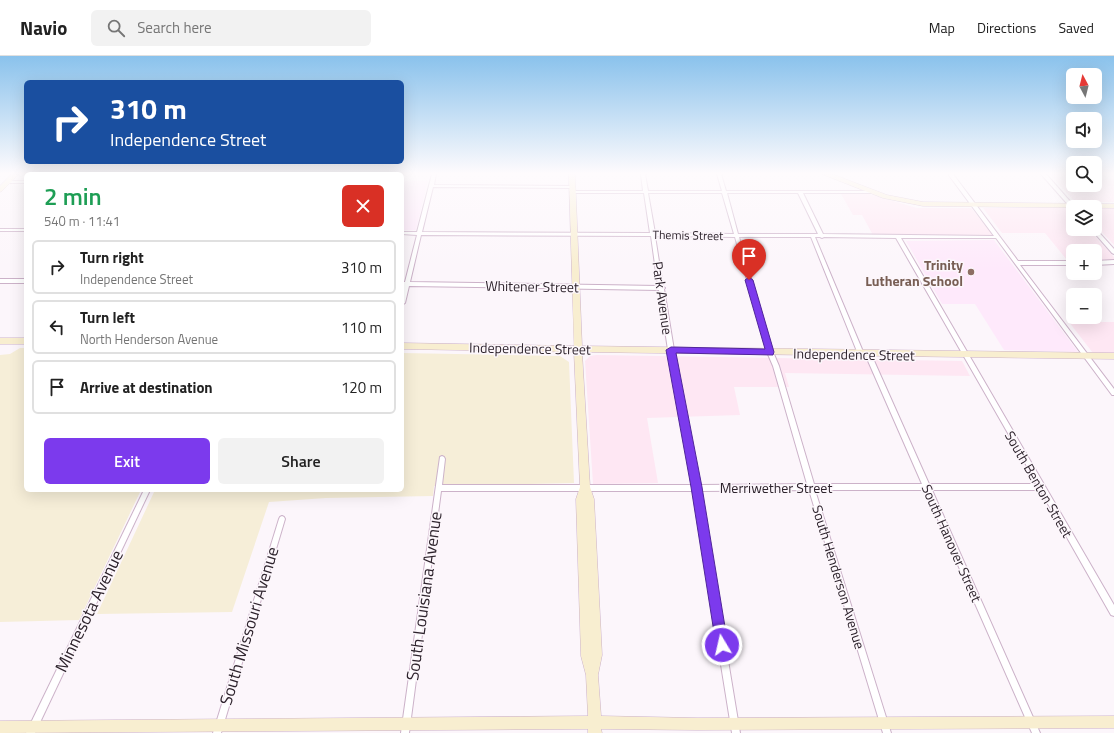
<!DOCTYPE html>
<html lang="en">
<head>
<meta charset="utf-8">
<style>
	:root { --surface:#fff; --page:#f2f2f2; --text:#222; --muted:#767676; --line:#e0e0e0; --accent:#7c3aed }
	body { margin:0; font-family:"Titillium Web",sans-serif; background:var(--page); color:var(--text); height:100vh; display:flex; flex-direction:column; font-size:15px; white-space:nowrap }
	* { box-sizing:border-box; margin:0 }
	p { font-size:13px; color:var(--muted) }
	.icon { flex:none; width:22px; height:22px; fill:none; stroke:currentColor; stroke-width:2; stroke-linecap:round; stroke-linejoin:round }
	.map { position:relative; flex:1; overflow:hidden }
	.side { position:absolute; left:24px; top:116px; width:380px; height:320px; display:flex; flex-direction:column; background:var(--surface); border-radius:6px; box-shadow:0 4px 16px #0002 }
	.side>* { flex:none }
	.hud { position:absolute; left:24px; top:24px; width:380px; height:84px; border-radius:6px; box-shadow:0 4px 16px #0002; background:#1a4fa0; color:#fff; overflow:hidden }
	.needle { width:26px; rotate:353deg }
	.controls { position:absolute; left:1066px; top:12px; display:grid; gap:8px }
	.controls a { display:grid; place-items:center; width:36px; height:36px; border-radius:6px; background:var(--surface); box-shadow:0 4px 16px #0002; font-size:20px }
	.pin { position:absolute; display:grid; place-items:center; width:34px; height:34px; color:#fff; margin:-41px -17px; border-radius:50% 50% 50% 0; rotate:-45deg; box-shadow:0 0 4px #0007 }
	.pin .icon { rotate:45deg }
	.me { position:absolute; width:44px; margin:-22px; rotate:351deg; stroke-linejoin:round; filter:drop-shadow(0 0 3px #0008) }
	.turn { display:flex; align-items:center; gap:14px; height:84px; padding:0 20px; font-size:18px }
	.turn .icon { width:52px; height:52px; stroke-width:2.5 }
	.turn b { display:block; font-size:28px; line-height:34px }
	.round { display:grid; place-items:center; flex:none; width:42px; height:42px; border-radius:6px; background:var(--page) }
	.headline { display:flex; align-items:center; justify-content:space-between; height:68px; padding:0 20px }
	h1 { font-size:24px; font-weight:600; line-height:30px; color:#1e9e55 }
	.action { display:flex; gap:8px; margin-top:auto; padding:8px 20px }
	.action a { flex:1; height:46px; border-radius:6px; background:var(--accent); color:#fff; font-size:16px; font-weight:600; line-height:46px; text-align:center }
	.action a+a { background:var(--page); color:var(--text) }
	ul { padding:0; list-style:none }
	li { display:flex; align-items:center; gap:12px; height:54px; margin:0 8px 6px; padding:0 12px; border:2px solid var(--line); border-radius:6px }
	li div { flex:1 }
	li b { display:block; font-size:15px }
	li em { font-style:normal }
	header { display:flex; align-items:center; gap:24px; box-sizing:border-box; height:56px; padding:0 20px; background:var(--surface); border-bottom:1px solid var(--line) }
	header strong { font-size:19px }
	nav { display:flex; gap:22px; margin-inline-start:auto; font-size:14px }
	.search { width:280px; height:36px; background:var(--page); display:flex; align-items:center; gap:10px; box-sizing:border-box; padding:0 14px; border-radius:6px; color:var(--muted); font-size:15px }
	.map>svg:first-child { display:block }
	.commercial { fill:#fee7f3 }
	.industrial { fill:#f6eed8 }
	.built { fill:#fee9fb }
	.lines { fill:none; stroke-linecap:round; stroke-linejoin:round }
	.street-casing { stroke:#ccb2c9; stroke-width:2 }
	.secondary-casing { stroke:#ccb2c9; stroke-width:1 }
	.street { fill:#fff; fill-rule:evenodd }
	.secondary { fill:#f8eed0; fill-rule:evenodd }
	.route { fill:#7c3aed; stroke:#51269a }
	.education-dot { fill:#8d6e63; stroke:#fcf6fb; stroke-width:1.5 }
	.labels { text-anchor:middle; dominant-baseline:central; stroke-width:3; stroke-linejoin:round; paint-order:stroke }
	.far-street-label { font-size:12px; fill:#2d232c; stroke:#fcf6fb }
	.education-label { font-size:14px; font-weight:bold; fill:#785e54; stroke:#fcf6fb; text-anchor:end }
	.street-label { font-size:14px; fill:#2d232c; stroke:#fcf6fb }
	.near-street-label { font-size:17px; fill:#2d232c; stroke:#fcf6fb }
</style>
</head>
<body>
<header>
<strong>Navio</strong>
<div class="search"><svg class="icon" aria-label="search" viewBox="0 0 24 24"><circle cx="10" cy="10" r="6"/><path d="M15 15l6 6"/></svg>Search here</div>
<nav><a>Map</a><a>Directions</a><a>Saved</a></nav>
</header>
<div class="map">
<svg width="1114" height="677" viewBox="0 0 1114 677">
	<rect width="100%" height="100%" fill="#fcf6fb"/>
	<g class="commercial">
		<polygon points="1050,118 1073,118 1073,129 1095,129 1095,123 1114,123 1114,146 1075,146"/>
		<polygon points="841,138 869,138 917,152 971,152 993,179 873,179 862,159 853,159"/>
		<polygon points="983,152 1069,152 1073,156 1073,173 1088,173 1114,201 1114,204 1095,204 1095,195 1073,195 1073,204 1067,204 1045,177 1002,177"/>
		<polygon points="1095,152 1114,152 1114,189 1095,169"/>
		<polygon points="1069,266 1114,266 1114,297 1093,297"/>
		<polygon points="596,299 962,305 970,320 785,317 789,331 734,331 740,359 647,362 658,427 593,428 585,305 590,300"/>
	</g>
	<g class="industrial">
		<polygon points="20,292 26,292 26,434 141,434 79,564 0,566 0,299 10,298"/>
		<polygon points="402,297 560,300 569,306 574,427 434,430 433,440 326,442 269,446 232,556 97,558 155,434 402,434"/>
	</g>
	<g class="built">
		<polygon points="402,125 428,125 416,174 402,174"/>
		<polygon points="994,184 1078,296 1004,294 975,248 942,248 906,185"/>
	</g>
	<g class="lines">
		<defs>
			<g id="street">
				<path d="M432,118H436L434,129L572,130L574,131L572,132L433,131L422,176L650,177L644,137H572L570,136L572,135H643L641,118H645L648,135H722L717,118H721L726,135H873V136L871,137H803L823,178L994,180L948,118H953L1018,205H1073V209H1020L1114,333V339H1112L996,182H901L1114,549V560L1111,559L1040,434H932L1040,677H1032L925,434H815L891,677H883L809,434L700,435L740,677H732L693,435H441L409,677H401L440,401L442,400L444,401L445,403L442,429H692L668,294L659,234L409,230L405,247L402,249V237L404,230H402V226H405L417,179L402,178V176H417ZM648,137H722L734,178L655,177ZM727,137H798L818,178H738ZM421,179L651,180L658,230L410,226ZM655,180L735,181L767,296L773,310L807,428L699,429L674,294L664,233L665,232L663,231ZM739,181H811L858,298L861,300L864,298L815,181H820L822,182L824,181L896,182L1037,428H929L871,298L868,296L865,298L922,428H814L779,310L773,296Z"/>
				<polygon points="1041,118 1046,118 1075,151 1073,151 1073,152 1071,152"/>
				<polygon points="6,125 26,125 26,127 8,127 6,126"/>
				<polygon points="1095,172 1114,193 1114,198 1112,197 1091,173"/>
				<rect x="0" y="173" width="26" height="2"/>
				<polygon points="1114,204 1114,208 1095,209 1095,205"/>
				<rect x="0" y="223" width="26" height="4"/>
				<polygon points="144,434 150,434 35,677 26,677"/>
				<polygon points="282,460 284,461 285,463 221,677 213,677 279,463 280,461"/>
			</g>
			<g id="secondary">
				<polygon points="12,118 19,118 2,135 0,136 0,130"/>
				<polygon points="569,118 575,118 582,290 1114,297 1114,303 582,296 590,431 594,443 602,599 598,619 601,660 697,662 1114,660 1114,672 697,674 601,673 602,677 588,677 588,673 0,677 0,665 588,660 586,619 581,600 576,443 580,431 574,296 402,293 402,287 574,290"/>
				<polygon points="822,118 832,118 887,139 923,146 1114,148 1114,152 923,150 883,142"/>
				<rect x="0" y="282" width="26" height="6"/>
			</g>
		</defs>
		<use href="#street" class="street-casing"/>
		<use href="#secondary" class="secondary-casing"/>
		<use href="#street" class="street"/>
		<use href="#secondary" class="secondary"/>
	</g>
	<linearGradient id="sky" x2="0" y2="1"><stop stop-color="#8ac2ec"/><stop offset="0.55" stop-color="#fefbfd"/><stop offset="1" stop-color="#fefbfd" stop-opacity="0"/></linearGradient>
	<rect width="1114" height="213" fill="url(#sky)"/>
	<polygon class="route" points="749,221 753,224 774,296 773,299 676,297 702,431 728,589 726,593 722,595 718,593 716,589 691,431 666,294 671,291 765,293 745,224"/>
	<circle class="education-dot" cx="971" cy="216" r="4"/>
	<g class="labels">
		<g class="far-street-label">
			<text transform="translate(688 179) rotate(1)">Themis Street</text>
		</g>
		<g class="education-label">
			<text x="963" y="208">Trinity<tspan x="963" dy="16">Lutheran School</tspan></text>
		</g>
		<g class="street-label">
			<text transform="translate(532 230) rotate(1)">Whitener Street</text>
			<text transform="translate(663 242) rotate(82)">Park Avenue</text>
			<text transform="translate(530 292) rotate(1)">Independence Street</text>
			<text transform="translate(854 298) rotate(1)">Independence Street</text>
			<text transform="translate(1039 428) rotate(60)">South Benton Street</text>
			<text x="776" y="431">Merriwether Street</text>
			<text transform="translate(952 487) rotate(66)">South Hanover Street</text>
			<text transform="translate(839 521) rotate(73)">South Henderson Avenue</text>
		</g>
		<g class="near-street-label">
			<text transform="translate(424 540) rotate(-82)">South Louisiana Avenue</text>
			<text transform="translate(89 555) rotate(-64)">Minnesota Avenue</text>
			<text transform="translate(249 570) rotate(-73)">South Missouri Avenue</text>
		</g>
	</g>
</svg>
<div class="controls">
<a><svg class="needle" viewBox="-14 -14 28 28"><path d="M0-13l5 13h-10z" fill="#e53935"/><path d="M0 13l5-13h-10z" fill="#767676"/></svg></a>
<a><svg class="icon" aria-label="sound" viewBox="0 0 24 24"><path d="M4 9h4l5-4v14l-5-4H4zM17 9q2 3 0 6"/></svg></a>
<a><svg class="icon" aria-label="search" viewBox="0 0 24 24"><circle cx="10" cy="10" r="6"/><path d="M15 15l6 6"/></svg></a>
<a><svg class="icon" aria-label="layers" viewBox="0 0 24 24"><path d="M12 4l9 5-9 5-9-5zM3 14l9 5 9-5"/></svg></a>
<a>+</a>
<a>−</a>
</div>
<div class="pin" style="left:749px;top:224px;background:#d93025"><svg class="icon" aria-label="arrive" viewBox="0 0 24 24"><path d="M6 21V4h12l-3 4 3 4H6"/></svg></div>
<svg class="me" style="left:722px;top:589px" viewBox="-20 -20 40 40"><circle r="17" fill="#7c3aed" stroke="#fff" stroke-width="3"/><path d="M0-11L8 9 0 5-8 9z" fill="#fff"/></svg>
<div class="hud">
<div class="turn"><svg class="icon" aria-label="right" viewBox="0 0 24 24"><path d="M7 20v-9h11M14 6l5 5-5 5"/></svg><div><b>310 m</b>Independence Street</div></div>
</div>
<section class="side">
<div class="headline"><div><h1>2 min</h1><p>540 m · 11:41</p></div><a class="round" style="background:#d93025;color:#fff"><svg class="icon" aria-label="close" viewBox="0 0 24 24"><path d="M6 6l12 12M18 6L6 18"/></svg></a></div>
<ul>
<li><svg class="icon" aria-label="right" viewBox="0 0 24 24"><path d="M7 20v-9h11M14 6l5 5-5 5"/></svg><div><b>Turn right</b><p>Independence Street</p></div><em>310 m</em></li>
<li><svg class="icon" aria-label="left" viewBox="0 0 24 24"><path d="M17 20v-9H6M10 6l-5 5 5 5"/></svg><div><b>Turn left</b><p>North Henderson Avenue</p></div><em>110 m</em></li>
<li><svg class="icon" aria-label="arrive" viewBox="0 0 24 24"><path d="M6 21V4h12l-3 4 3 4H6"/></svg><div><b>Arrive at destination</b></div><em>120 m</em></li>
</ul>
<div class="action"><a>Exit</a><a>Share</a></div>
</section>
</div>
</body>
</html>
